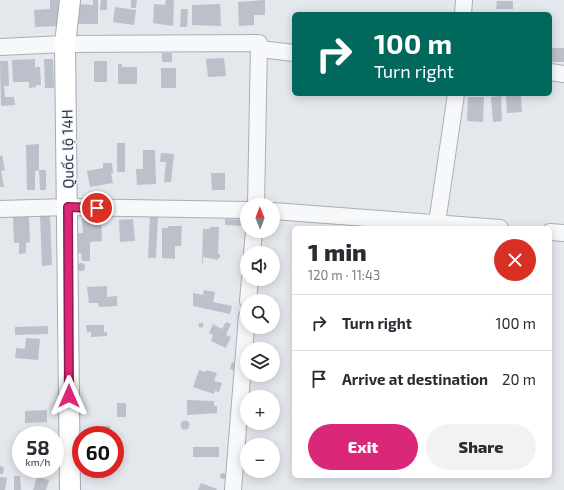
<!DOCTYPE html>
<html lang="en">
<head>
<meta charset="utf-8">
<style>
	:root { --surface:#fff; --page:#f2f2f3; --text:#2b2b33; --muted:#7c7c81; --line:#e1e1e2; --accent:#db2777 }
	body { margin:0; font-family:"Exo 2",sans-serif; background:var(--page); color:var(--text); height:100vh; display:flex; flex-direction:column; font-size:15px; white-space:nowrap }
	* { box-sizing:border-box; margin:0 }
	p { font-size:13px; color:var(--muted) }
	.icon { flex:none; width:22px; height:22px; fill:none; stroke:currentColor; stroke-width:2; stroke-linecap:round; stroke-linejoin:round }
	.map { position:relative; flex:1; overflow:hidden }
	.details { position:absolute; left:292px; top:226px; width:260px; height:252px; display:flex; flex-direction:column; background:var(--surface); border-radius:6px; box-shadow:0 2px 10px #0003 }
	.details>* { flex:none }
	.top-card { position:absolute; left:292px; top:12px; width:260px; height:84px; border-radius:6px; box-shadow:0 2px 10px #0003; background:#00695c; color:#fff; overflow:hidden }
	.needle { width:26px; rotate:359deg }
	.controls { position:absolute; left:240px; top:198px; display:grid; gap:8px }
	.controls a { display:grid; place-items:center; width:40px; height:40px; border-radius:50%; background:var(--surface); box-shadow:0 2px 10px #0003; font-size:20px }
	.speed { position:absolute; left:12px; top:426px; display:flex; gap:8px; font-size:20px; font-weight:700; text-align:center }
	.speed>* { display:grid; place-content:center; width:52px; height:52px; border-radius:50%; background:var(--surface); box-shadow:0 2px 10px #0003; line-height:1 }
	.speed small { font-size:10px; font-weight:400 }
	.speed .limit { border:6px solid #d22; background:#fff; color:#111 }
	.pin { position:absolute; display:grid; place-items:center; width:34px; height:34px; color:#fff; margin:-17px; border:2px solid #fff; border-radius:50%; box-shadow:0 1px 4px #0007 }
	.me { position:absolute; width:44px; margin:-22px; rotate:0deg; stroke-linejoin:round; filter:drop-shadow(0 0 3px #0008) }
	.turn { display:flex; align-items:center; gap:14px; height:84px; padding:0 16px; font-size:18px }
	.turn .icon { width:52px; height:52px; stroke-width:2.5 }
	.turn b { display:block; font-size:28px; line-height:34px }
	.round { display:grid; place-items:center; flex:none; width:42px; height:42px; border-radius:21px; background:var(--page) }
	.head { display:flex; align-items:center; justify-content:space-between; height:68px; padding:0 16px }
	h1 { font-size:24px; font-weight:800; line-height:30px }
	.primary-button { display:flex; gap:8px; margin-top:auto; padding:8px 16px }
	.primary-button a { flex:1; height:46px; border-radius:24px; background:var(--accent); color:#fff; font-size:16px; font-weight:800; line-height:46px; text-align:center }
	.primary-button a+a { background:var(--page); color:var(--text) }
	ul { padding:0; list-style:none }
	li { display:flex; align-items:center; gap:12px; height:56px; padding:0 16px; border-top:1px solid var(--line) }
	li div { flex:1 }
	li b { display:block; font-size:15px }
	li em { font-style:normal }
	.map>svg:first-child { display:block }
	.building { fill:#bbc0ca }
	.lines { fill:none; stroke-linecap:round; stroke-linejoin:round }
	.minor-casing { stroke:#a9aeb7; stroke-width:18 }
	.major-casing { stroke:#a3abb8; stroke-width:22 }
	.minor { stroke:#f7f8fa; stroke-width:16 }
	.major { stroke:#fff; stroke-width:20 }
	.route-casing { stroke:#8e194d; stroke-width:10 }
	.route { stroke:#db2777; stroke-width:7 }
	.labels { text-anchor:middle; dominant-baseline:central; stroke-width:3; stroke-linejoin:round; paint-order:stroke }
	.street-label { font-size:15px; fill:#2b3445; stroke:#f4f6f9 }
</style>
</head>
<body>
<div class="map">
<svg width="564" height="490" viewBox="0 0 564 490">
	<rect width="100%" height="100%" fill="#e4e7ec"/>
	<g class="building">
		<polygon points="50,0 64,0 65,8 58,9 59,26 35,27 34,10 50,9"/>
		<polygon points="93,0 98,0 98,24 77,24 78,4 93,5"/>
		<polygon points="101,0 107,0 107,10 100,10"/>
		<polygon points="131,0 137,0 136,8 131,8"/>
		<polygon points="166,0 174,0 173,26 153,23 154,4 165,5"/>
		<polygon points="265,0 265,15 254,15 254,25 239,26 238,2"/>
		<polygon points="497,1 513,1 513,9 496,9"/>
		<polygon points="220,4 221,26 192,25 192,5"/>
		<polygon points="115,7 136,10 134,25 113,22"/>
		<polygon points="181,9 188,9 187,27 180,27"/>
		<rect x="550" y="48" width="14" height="14"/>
		<rect x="162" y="53" width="10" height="9"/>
		<polygon points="224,58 226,76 208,77 206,59"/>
		<polygon points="35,59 35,67 40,67 41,85 36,85 36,87 29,88 29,82 13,82 12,60"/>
		<polygon points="44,59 53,59 54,88 45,88"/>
		<polygon points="0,61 8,61 9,86 4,86 5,97 14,97 15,105 1,106"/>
		<rect x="94" y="61" width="13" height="21"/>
		<polygon points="118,64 122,64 122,67 137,67 137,84 118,84"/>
		<rect x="161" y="68" width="15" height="20"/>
		<polygon points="521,95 522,112 507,113 506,96"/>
		<polygon points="501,96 502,121 493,122 491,97"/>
		<polygon points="468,97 484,97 483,122 467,121"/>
		<rect x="117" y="143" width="8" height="29"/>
		<polygon points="39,144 39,170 35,171 35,190 27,190 26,145"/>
		<polygon points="143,150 155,150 156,184 137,185 136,169 143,169"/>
		<polygon points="161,153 174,154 171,182 164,182 166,162 160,162"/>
		<polygon points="2,155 5,170 1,171 4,187 0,187 0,156"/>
		<polygon points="103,163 112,163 113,173 111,173 113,183 90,187 87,171 103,168"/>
		<polygon points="39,170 46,170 46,190 40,190"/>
		<polygon points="211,173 225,173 225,190 212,190"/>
		<polygon points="40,215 50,215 52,265 42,266"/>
		<polygon points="150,216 158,217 156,258 148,258"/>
		<polygon points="13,217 29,217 30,242 26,243 26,253 19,254 19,243 14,243"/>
		<polygon points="101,218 102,241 90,242 90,261 82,261 81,253 73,253 72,233 83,233 82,219"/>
		<polygon points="133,219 135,241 120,242 119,220"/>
		<polygon points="225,219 247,220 247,226 225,225"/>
		<polygon points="168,226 182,226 181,246 175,246 175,259 162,258 162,228 168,228"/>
		<polygon points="210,227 219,227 218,254 220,254 220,258 218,258 218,260 203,257 203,263 202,263 203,229 210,229"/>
		<circle cx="81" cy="267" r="4"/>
		<polygon points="107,286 107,297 117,296 117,306 99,307 98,303 89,303 87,287"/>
		<polygon points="204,290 215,292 213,302 232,306 230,314 193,306 193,293 203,295"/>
		<polygon points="226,322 231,324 226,335 231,337 226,348 211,341 213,335 209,333 213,324 222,329"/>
		<circle cx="201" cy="325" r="2.5"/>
		<polygon points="86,325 104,325 104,332 107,332 107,336 91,337 91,332 87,332"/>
		<polygon points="48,326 48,334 15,335 15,327"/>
		<polygon points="26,338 40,339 38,360 15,358 16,348 25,349"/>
		<polygon points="232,362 240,365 238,372 230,369"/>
		<polygon points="199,370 206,372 206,370 217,373 214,381 222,383 219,392 215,391 214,394 193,387"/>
		<polygon points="187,400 214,401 214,406 217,406 217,413 187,415"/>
		<rect x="117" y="403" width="9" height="14"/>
		<polygon points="47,410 47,422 25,423 25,411"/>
		<circle cx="185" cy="425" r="4.5"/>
		<rect x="103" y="426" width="7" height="9"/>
		<rect x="193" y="447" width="26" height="10"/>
		<polygon points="0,466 4,467 3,474 0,474"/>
		<rect x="94" y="469" width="14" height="3"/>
		<circle cx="223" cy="476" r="3"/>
		<polygon points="14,476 20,476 21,490 14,490"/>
		<polygon points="0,477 7,478 5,490 0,490"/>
		<polygon points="37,477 49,480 46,490 33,490"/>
		<polygon points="201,483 217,489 216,490 198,490"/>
	</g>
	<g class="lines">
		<defs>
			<g id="minor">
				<polyline points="463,14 464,0"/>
				<polyline points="0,47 65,44 259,43 256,205"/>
				<polyline points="260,49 294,53"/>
				<polyline points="550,72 564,74"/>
				<polyline points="0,209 68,207 247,210"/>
				<polyline points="273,211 500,228"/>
				<polyline points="437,223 456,94"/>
				<polyline points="550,232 564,233"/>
				<polyline points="252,253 254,231"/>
				<polyline points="248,301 250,279"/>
				<polyline points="233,490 247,316"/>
			</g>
			<polyline id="major" points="70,490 65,44 70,0"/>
		</defs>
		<use href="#minor" class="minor-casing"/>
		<use href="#major" class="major-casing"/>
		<use href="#minor" class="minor"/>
		<use href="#major" class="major"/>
	</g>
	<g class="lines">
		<defs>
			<polyline id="route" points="69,396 68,207 97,208"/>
		</defs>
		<use href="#route" class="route-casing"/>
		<use href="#route" class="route"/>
	</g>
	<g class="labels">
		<g class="street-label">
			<text transform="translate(67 149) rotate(-91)">Quốc lộ 14H</text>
		</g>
	</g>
</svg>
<div class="controls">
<a><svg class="needle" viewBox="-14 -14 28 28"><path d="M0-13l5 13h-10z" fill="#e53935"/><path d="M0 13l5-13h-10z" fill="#7c7c81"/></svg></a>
<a><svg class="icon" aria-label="sound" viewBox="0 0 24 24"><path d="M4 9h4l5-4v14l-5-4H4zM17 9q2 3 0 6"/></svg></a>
<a><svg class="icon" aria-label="search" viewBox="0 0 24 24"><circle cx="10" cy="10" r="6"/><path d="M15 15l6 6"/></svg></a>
<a><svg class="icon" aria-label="layers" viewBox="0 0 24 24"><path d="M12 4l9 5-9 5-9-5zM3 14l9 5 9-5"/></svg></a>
<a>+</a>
<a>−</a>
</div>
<div class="speed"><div>58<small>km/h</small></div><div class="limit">60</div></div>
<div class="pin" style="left:97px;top:208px;background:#d93025"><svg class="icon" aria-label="arrive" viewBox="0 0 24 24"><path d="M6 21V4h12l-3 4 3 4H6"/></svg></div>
<svg class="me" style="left:69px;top:396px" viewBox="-20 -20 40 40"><path d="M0-17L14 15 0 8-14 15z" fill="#db2777" stroke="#fff" stroke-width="4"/></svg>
<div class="top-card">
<div class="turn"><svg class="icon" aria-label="right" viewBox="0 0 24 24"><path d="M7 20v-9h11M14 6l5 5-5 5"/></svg><div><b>100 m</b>Turn right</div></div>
</div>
<section class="details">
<div class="head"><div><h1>1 min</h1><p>120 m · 11:43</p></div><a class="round" style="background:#d93025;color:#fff"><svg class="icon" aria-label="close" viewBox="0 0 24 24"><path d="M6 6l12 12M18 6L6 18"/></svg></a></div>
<ul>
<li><svg class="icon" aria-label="right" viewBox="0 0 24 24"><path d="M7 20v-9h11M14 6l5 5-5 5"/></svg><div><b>Turn right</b></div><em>100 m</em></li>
<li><svg class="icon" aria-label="arrive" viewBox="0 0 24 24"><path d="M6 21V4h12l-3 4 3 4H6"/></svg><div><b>Arrive at destination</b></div><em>20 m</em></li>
</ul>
<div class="primary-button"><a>Exit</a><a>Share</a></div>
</section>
</div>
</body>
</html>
